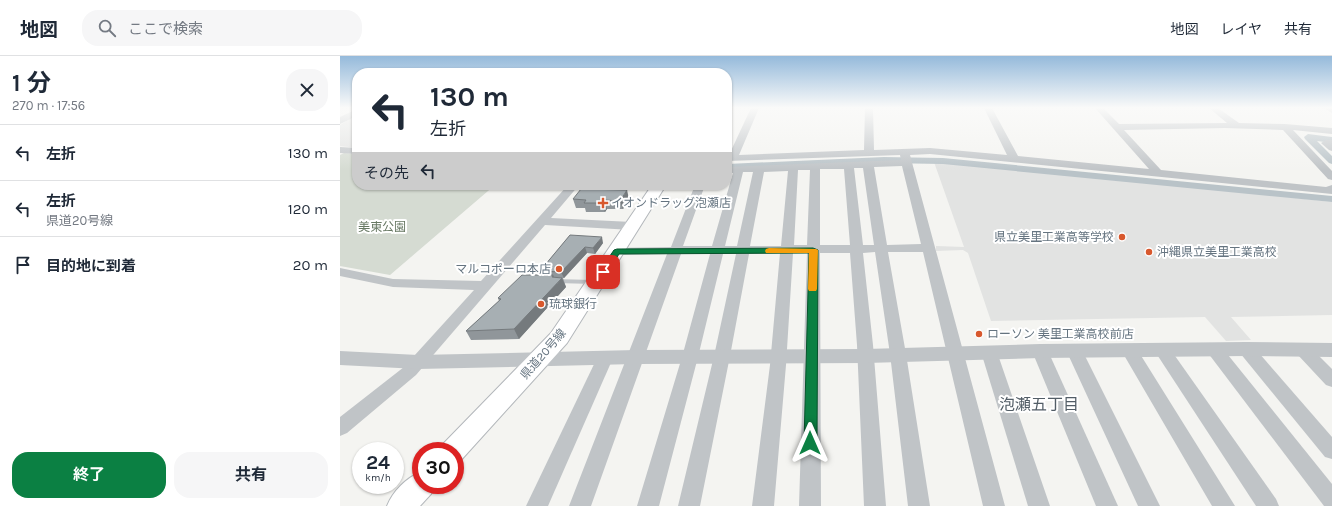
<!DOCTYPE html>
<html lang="ja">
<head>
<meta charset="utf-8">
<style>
	:root { --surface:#fff; --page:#f6f6f7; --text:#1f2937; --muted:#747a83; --line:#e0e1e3; --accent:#0b8043 }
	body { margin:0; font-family:Karla,"Noto Sans JP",sans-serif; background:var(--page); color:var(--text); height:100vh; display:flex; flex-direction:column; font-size:15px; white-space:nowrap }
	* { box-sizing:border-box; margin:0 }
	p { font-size:13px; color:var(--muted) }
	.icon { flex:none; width:22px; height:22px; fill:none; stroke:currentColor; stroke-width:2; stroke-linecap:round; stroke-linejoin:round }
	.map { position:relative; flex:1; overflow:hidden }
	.details { display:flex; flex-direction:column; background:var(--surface); width:340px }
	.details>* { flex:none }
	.banner { position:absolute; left:12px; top:12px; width:380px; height:122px; border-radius:16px; box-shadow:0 1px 3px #0004; background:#fff; color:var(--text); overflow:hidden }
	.speed { position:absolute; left:12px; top:386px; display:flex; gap:8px; font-size:20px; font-weight:700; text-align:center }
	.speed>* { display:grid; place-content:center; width:52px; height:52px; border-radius:50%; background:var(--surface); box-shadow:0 1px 3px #0004; line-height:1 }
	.speed small { font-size:10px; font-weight:400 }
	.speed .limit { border:6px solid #d22; background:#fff; color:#111 }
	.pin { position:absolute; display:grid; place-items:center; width:34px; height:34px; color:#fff; margin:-17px; border-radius:8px; box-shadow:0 2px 6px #0006 }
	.me { position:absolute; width:44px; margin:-22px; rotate:0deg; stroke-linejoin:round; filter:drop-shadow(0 0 3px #0008) }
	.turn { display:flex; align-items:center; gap:14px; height:84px; padding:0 12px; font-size:18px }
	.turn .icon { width:52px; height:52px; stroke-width:2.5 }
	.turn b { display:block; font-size:28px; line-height:34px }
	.then { display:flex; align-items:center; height:38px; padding:0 12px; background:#0003; gap:8px; font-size:15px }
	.round { display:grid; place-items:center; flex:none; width:42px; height:42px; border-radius:16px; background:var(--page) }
	.summary { display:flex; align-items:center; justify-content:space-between; height:68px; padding:0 12px }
	h1 { font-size:24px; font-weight:700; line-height:30px }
	.action { display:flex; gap:8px; margin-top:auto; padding:8px 12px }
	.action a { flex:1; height:46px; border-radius:16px; background:var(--accent); color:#fff; font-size:16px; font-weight:700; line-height:46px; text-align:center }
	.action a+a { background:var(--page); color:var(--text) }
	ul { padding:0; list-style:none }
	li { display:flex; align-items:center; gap:12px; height:56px; padding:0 12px; border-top:1px solid var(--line) }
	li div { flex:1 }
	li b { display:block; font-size:15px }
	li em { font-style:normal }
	header { display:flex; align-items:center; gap:24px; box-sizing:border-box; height:56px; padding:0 20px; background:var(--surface); border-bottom:1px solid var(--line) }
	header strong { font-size:19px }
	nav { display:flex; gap:22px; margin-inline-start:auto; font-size:14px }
	.search { width:280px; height:36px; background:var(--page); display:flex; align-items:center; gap:10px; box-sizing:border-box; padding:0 14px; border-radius:16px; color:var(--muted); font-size:15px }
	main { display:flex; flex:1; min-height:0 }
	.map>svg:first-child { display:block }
	.built { fill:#e2e3e2 }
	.green { fill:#d5dbd2 }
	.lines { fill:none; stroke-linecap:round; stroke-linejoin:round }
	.canal { fill:#b9c3c8; fill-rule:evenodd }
	.secondary-casing { stroke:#b3b7bb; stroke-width:2 }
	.service { fill:#c0c4c7; fill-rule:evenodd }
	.minor { fill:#c0c4c7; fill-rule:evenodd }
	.tertiary { fill:#c0c4c7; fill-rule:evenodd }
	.secondary { fill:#fff; fill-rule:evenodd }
	.wall { fill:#90969a }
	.shaded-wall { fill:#757a7d }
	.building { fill:#a7afb3; stroke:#757a7d }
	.route { fill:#0b8043; stroke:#07532c }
	.slow { fill:#f59e0b }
	.poi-dot { fill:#d8582d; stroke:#fff; stroke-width:1.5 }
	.labels { text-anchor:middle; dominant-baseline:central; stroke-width:4; stroke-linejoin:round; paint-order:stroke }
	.poi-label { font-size:12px; fill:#657480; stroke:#fff; text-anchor:start }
	.park-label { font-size:12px; fill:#677863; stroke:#fff }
	.street-label { font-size:12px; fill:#657480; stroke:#fff }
	.near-neighbourhood-label { font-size:16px; fill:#525d66; stroke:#fff }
</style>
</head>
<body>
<header>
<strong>地図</strong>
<div class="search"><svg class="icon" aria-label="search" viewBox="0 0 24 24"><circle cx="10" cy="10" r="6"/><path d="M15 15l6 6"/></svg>ここで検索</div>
<nav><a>地図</a><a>レイヤ</a><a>共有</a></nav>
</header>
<main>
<section class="details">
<div class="summary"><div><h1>1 分</h1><p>270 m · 17:56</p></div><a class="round"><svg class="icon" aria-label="close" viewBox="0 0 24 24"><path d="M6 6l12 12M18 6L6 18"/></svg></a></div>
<ul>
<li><svg class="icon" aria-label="left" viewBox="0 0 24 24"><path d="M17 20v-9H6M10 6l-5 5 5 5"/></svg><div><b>左折</b></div><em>130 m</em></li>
<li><svg class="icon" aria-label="left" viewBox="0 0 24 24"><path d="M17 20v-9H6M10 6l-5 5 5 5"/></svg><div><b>左折</b><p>県道20号線</p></div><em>120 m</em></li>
<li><svg class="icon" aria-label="arrive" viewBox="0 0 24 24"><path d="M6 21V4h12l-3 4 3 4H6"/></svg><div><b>目的地に到着</b></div><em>20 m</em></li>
</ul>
<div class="action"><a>終了</a><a>共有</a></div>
</section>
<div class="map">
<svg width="992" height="450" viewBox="0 0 992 450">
	<rect width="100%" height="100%" fill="#f4f4f1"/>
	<g class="built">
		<polygon points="10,63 17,63 17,92 0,90 0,69"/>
		<polygon points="594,106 826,128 992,146 992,259 891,261 911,284 886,285 865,261 651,265 628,197 623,194 596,195 596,190 624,191"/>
	</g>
	<polygon class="green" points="4,97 17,98 17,129 155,129 50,219 0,210 0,99"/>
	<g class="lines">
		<g class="canal">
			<polygon points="968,78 992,81 992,87 977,85 992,100 992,108 989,107 965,83 964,81"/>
			<polygon points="544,101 603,102 992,140 992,146 603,108 544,107 387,114 387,108"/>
		</g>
		<defs>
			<g id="secondary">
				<polygon points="312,129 326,129 227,287 122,403 115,406 115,395 100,395 104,387 211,277"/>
				<path d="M81,416V429H95L91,438L80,450H47C53,435 66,422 81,416Z"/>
			</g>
		</defs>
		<use href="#secondary" class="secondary-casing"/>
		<polygon class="service" points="213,223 254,224 258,226 254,228 215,227 212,225"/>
		<g class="minor">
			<path d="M411,52H419L399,99L524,94L525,52H533L534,94L590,92L667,99L644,52H652L678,100L809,113L755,52H763L779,68L887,67L869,52H878L899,67L945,68L992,72V78L953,74L992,115V124L988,123L943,74L885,72L784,74L821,114L986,131L992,129V138L590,98L570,99L665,450H643L583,196H548L566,298L590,450H568L550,298L535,196L523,197L533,289L546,450H524L517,289L510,197H480L481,450H459L467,197H453L446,309L434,450H412L430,309L440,197L409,198L390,300L360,450H338L374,300L396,198H383L358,301L319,450H297L342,301L370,198H341L251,450H229L327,198L277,199L272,198L270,195L272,192L331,191L355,129H365L343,190H372L393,117H387V111L561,104L560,99L387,105V99H389ZM562,110L581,188L547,189L534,111ZM514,112H523L534,189H523ZM480,113H504L510,189H480ZM458,114H470L467,189H454ZM448,115L441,190H410L424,116ZM403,116H413L397,190H385Z"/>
			<polygon points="984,52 992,52 992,57"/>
			<polygon points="986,84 992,84 992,95 989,94 981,87"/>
			<polygon points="0,91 17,92 17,98 0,97"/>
			<polygon points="228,129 239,129 211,162 292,166 296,167 298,170 296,173 292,174 205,169 76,319 7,377 0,380 0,361 64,311 134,234 53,231 0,220 0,212 53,223 141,225"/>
			<polygon points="874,287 880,289 992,428 992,450 984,450 868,297 866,293 868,289"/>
			<polygon points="906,287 912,289 992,381 992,403 985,401 900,297 898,293 900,289"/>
			<polygon points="734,288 740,290 820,450 798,450 726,294 728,290"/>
			<polygon points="789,288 795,290 895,450 872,450 781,294 783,290"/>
			<polygon points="822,288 828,290 936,443 939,450 916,450 814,294 816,290"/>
			<polygon points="963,288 969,290 992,313 992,331 986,329 957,298 955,294 957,290"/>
			<polygon points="700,289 706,291 708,295 778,450 756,450 692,295 694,291"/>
			<polygon points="649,290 655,292 657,296 710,450 688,450 641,296 643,292"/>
			<polygon points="265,296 271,298 273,302 208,450 186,450 257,302 259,298"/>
		</g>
		<g class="tertiary">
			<polygon points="17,53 17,60 0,68 0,61"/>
			<polygon points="906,286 992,287 992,301 906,300 700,302 526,307 296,308 78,313 0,309 0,295 78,299 296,294 526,293 700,288"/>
		</g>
		<use href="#secondary" class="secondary"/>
	</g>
	<g class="wall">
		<polygon points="233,143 289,143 283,153 267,153 265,156 246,156 245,152 236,152"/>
		<polygon points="230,179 263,187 255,198 247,197 224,222 223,222 226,231 179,283 131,284 126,275 159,245 158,242 202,219 200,215"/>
	</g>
	<g class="shaded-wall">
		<polygon points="287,134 289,143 283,153 280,145"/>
		<polygon points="264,144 267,153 265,156 262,147"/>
		<polygon points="262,181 263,187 255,198 253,192"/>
		<polygon points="245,191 247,197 224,222 221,216"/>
		<polygon points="213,219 217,228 222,222 226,231 179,283 174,273"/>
	</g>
	<g class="building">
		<polygon points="241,133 287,134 280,145 264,144 262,147 244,147 246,144 233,143"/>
		<polygon points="230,179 262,181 253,192 245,191 221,216 200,215"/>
		<polygon points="182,219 213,219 212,221 222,222 174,273 126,275 161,243 158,242"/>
	</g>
	<linearGradient id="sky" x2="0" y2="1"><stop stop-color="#95badb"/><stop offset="0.45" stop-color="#fafaf9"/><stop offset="1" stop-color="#fafaf9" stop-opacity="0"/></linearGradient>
	<rect width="992" height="115" fill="url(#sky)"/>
	<polygon class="route" points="473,192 478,194 477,387 475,391 470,392 466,391 464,387 469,197 279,198 266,218 263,219 259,216 274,194 277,193"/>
	<polygon class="slow" points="429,192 476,193 478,194 477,233 476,235 469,235 468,233 469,197 426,197 425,195 426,193"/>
	<g class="poi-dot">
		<path d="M261 141h4v4h4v4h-4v4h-4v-4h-4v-4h4z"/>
		<circle cx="782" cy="181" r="4"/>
		<circle cx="809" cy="196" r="4"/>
		<circle cx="219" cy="213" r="4"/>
		<circle cx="201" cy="248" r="4"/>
		<circle cx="639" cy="278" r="4"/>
	</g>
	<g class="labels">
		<g class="poi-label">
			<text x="271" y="147">イオンドラッグ泡瀬店</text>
			<text x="774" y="181" text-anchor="end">県立美里工業高等学校</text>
			<text x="817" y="196">沖縄県立美里工業高校</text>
			<text x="211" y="213" text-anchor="end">マルコポーロ本店</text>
			<text x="209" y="248">琉球銀行</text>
			<text x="647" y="278">ローソン 美里工業高校前店</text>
		</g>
		<g class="park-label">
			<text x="42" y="171">美東公園</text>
		</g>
		<g class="street-label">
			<text transform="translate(203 298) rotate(-49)">県道20号線</text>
		</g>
		<g class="near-neighbourhood-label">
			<text x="699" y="348">泡瀬五丁目</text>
		</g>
	</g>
</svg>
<div class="speed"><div>24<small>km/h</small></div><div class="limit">30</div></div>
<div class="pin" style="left:263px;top:216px;background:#d93025"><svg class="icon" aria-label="arrive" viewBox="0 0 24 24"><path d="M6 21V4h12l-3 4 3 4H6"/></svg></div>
<svg class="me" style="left:470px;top:387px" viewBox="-20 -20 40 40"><path d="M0-17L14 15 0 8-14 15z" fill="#0b8043" stroke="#fff" stroke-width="4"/></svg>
<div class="banner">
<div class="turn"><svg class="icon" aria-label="left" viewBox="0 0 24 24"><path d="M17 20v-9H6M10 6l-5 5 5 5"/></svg><div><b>130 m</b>左折</div></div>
<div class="then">その先<svg class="icon" aria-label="left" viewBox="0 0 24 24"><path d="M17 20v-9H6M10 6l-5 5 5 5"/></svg></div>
</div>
</div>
</main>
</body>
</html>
